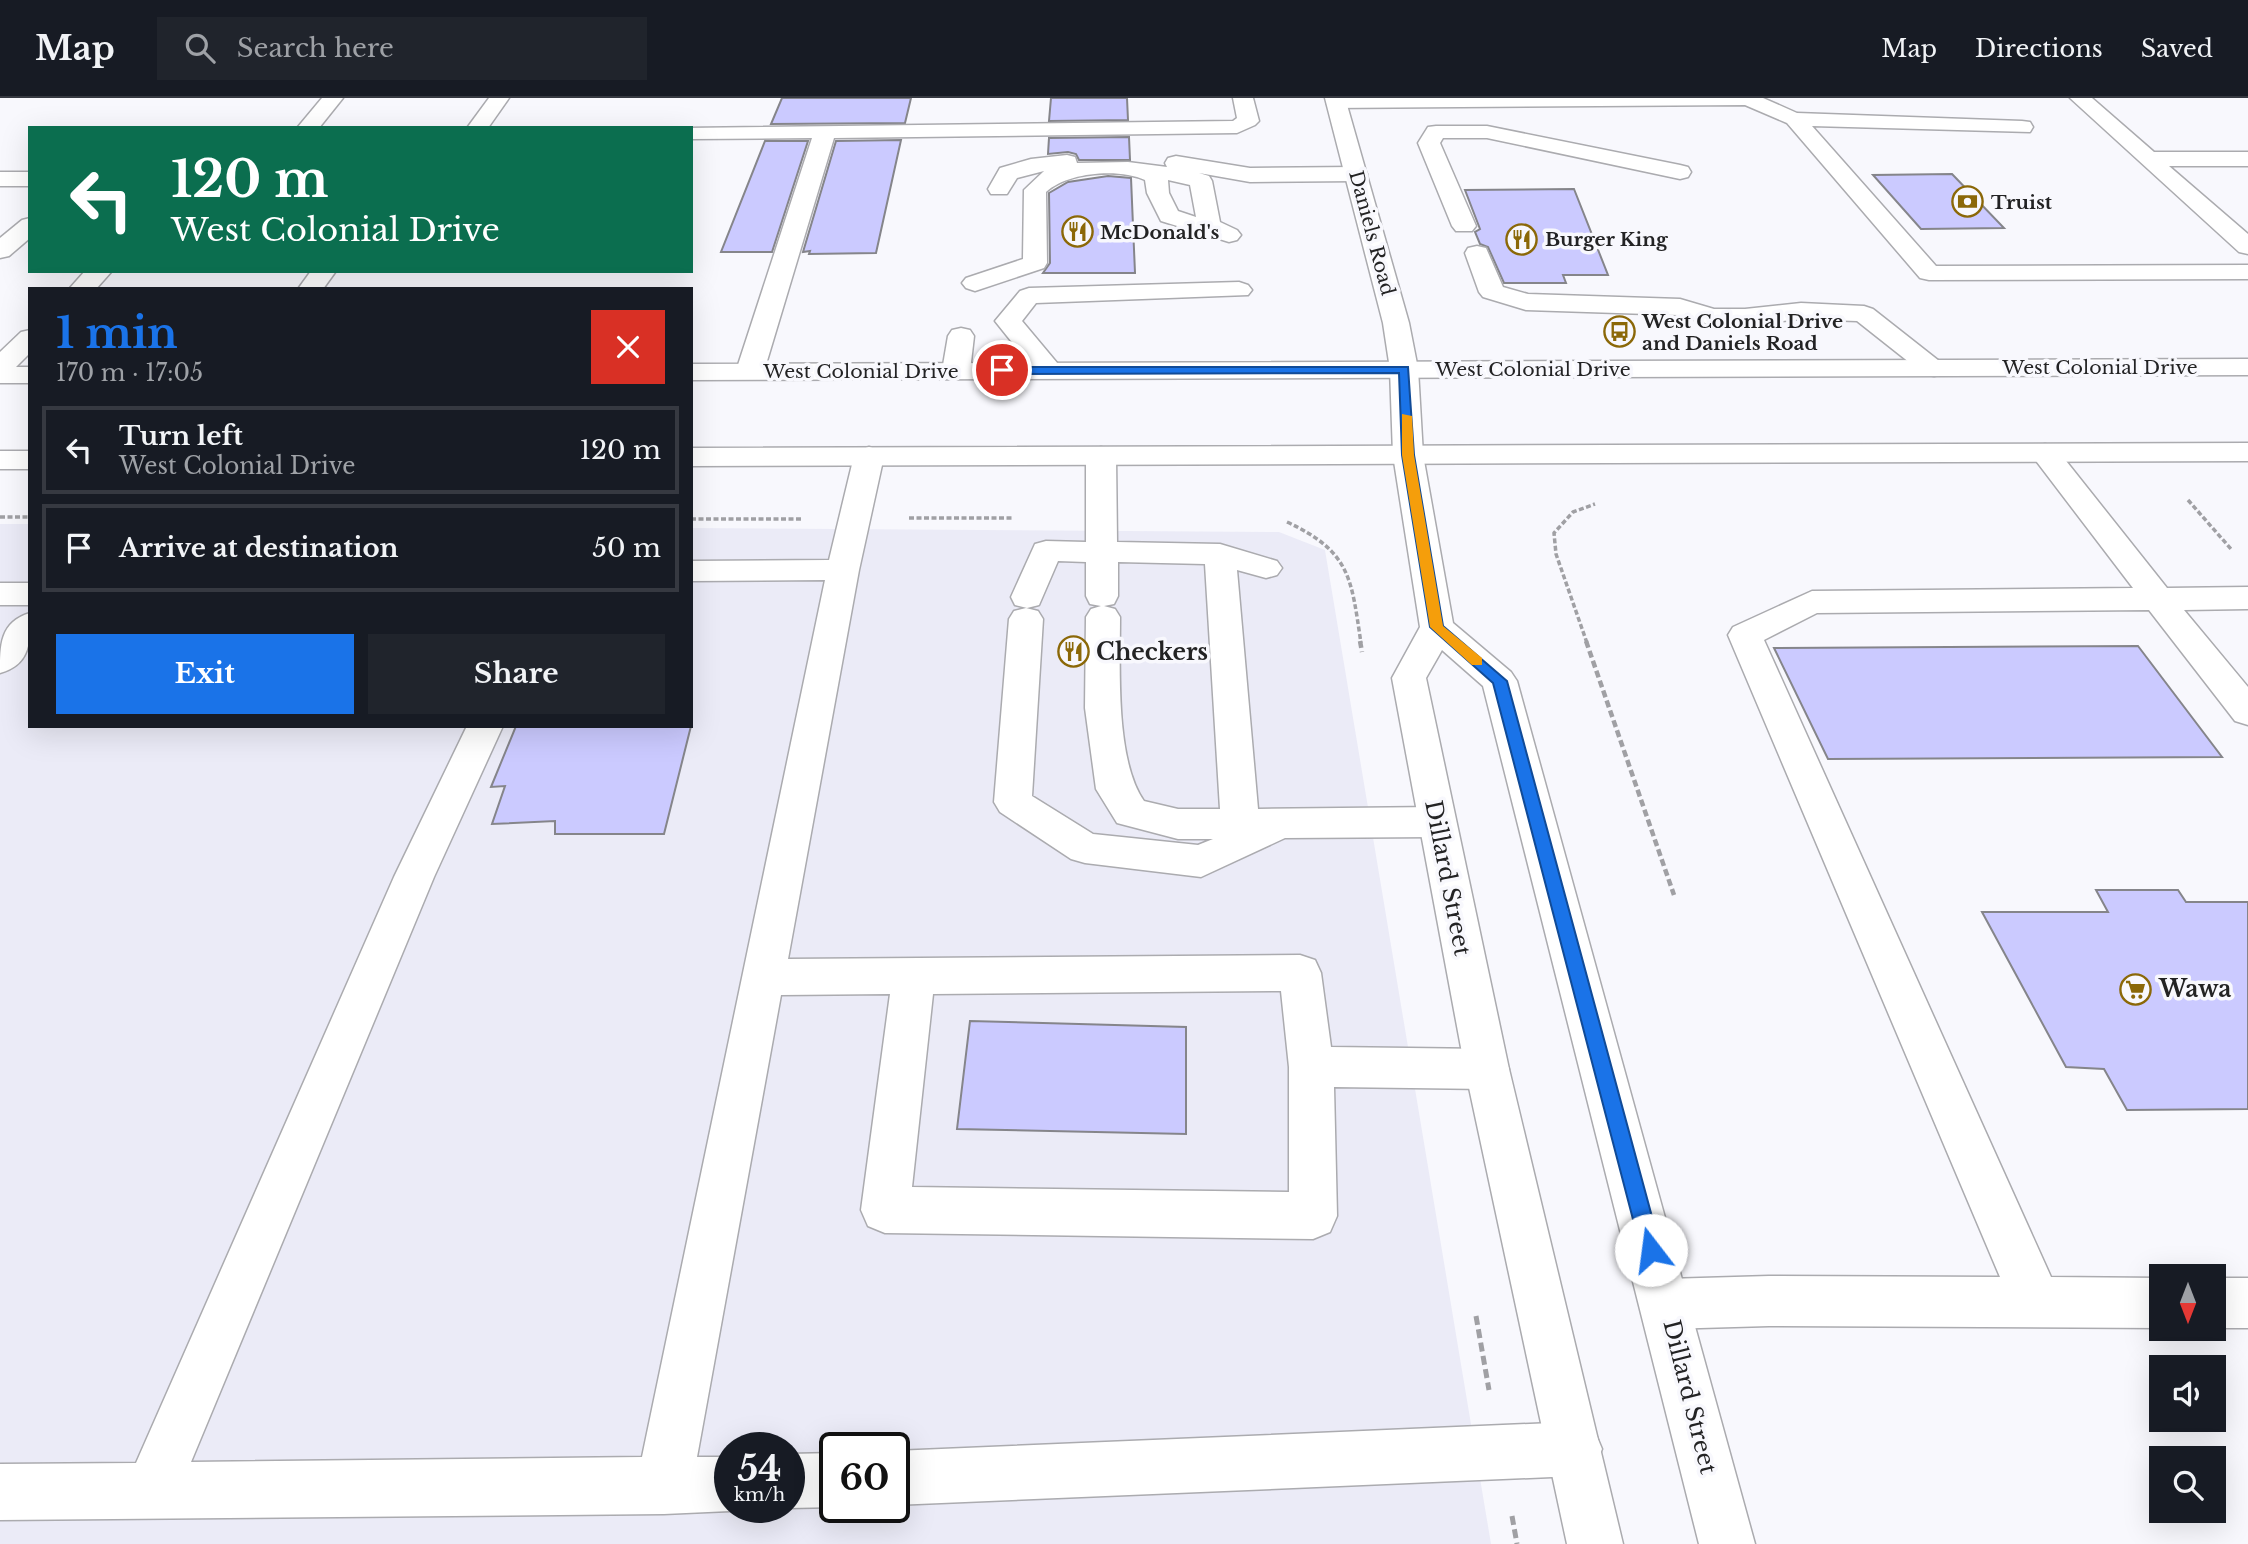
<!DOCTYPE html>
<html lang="en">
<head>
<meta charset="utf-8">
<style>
	:root { --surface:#171b24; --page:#20242c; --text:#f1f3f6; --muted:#9ea1a6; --line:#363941; --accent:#1a73e8 }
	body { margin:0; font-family:"Libre Baskerville",serif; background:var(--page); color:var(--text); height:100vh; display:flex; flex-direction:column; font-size:26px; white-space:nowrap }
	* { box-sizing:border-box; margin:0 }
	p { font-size:23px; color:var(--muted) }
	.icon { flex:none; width:38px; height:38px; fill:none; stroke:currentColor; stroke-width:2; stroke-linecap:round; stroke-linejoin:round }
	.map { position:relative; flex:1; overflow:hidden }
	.side { position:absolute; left:28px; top:189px; width:665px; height:441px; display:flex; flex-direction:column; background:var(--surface); border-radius:0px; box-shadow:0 7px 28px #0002 }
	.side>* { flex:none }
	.hud { position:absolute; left:28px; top:28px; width:665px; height:147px; border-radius:0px; box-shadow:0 7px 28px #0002; background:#0b6e4f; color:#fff; overflow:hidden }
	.needle { width:46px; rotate:180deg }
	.buttons { position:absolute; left:2149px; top:1166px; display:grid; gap:14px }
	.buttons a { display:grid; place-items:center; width:77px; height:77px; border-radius:0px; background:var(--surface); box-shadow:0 7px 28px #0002; font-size:35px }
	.speed { position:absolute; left:714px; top:1334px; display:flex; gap:14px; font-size:35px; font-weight:700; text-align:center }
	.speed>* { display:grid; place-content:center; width:91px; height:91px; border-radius:50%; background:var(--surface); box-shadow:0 7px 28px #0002; line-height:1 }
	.speed small { font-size:18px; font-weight:400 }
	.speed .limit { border:4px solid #111; border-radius:10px; background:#fff; color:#111 }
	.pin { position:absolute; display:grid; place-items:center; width:60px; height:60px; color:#fff; margin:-30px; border:4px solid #fff; border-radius:50%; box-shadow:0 2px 7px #0007 }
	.me { position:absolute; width:77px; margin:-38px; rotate:345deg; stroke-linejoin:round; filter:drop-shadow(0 0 5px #0008) }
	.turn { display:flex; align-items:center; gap:24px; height:147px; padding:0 28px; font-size:32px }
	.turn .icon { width:91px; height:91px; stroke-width:2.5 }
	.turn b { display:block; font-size:49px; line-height:60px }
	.round { display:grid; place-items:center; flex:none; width:74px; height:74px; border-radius:0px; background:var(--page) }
	.summary { display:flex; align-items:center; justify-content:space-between; height:119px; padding:0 28px }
	h1 { font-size:42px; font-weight:800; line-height:52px; color:var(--accent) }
	.cta { display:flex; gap:14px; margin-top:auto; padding:14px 28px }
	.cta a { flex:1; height:80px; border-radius:0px; background:var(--accent); color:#fff; font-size:28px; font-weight:800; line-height:80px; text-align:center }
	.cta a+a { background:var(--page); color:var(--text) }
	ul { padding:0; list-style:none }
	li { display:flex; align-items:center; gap:21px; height:88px; margin:0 14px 10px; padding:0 14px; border:4px solid var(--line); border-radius:0px }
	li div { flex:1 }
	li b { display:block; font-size:26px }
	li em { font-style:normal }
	header { display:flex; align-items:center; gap:42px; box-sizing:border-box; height:98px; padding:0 35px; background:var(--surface); border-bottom:2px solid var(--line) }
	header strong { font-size:33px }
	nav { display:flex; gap:38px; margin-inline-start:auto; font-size:24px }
	.search { width:490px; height:63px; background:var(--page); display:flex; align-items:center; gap:18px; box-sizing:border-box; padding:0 24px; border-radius:0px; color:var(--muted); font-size:26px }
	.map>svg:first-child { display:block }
	.built { fill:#ebebf7; fill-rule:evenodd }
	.building { fill:#cbcaff; stroke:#85858a; stroke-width:2 }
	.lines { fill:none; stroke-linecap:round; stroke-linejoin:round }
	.minor-casing { stroke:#ababaf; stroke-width:3 }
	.major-casing { stroke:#ababaf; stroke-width:3 }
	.highway-casing { stroke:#ababaf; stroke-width:3 }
	.path-far2 { stroke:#a0a0a4; stroke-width:3.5; stroke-dasharray:5 2.5; stroke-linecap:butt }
	.path-far1 { stroke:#a0a0a4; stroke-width:4.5; stroke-dasharray:7 3.5; stroke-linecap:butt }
	.path { stroke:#a0a0a4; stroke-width:5; stroke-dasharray:9 4.5; stroke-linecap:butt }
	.minor { fill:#fff; fill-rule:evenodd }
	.major { fill:#fff; fill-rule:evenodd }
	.highway { fill:#fff; fill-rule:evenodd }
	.route { fill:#1a73e8; stroke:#114b97; stroke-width:2 }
	.slow { fill:#f59e0b }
	.labels { text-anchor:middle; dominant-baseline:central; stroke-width:7; stroke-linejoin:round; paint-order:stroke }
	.far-poi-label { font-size:19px; font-weight:bold; fill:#232324; stroke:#f8f8fd; text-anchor:start }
	.far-street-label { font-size:19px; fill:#232324; stroke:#f8f8fd }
	.poi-label { font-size:23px; font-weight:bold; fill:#232324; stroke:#f8f8fd; text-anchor:start }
	.street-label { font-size:23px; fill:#232324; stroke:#f8f8fd }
</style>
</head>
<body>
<header>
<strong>Map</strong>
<div class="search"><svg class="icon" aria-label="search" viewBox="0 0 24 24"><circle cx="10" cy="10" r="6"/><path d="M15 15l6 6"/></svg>Search here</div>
<nav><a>Map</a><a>Directions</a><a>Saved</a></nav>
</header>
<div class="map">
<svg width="2248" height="1446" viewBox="0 0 2248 1446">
	<rect width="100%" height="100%" fill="#f8f8fd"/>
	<path class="built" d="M0,426H30V628H691V430L1279,434L1325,452L1491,1446H0ZM730,1349H789V1409H730ZM835,1349H894V1409H835Z"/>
	<g class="building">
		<polygon points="782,0 911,0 905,25 771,26"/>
		<polygon points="1051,0 1127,0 1128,22 1049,23"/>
		<polygon points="1129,39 1130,62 1079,62 1076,56 1068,54 1048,56 1049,40"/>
		<polygon points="901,42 876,155 809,156 810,153 803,154 836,43"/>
		<polygon points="765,43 808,43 772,154 721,154"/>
		<polygon points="1952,76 2004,130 1921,131 1873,77"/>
		<polygon points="1108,78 1131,80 1135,175 1043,175 1050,165 1049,95 1068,84"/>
		<polygon points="1574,91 1608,177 1563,177 1566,185 1504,185 1488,149 1480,146 1475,134 1480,131 1465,92"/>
		<polygon points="2138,548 2222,659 1828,661 1774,550"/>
		<polygon points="516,628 691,628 664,736 555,736 555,723 492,726 505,688 491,689"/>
		<polygon points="2096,792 2178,792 2186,804 2248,804 2248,1011 2127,1012 2104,971 2066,969 1982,814 2108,814"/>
		<polygon points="970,923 1186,929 1186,1036 957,1031"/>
	</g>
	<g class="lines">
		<defs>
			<g id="minor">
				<polygon points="322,0 343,0 319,30 297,30"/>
				<polygon points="489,0 509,0 488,30 467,30"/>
				<polygon points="1233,0 1253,0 1259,23 1255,27 1237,35 834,40 764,273 760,279 750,281 740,279 736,273 812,40 691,41 691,30 686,30 1233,23 1237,20"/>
				<polygon points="1336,0 1763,0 1797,15 2022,23 2030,24 2033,29 2030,34 1812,28 1936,168 2248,167 2248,181 1929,182 1920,180 1787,25 1745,7 1330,10 1327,6"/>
				<polygon points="2070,0 2092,0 2154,54 2248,54 2248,68 2169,68 2248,136 2248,156 2239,154"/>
				<polygon points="1436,28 1487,28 1680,67 1688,69 1691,74 1688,79 1680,81 1487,40 1443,40 1440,45 1476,128 1472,133 1456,133 1452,128 1418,45 1428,29"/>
				<path d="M1067,57L1075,59L1077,65L1128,64L1167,69L1165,65L1168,60L1176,58L1250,70L1356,69L1364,71L1367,76L1364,81L1356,83L1250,84L1199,75L1209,78L1212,83L1220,124L1237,132L1241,137L1237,142L1229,144L1161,123L1147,95L1145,82C1119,70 1068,74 1046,94L1047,165L1044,170L975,193L966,190L962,185L966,180L1023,161L1024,92L1044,73L1017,80L1007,96H991L988,91L1000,70L1031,61ZM1168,82L1190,87L1196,119L1178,113L1169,95Z"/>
				<rect x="0" y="74" width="30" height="14"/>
				<polygon points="30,120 30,140 9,158 0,160 0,140 22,122"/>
				<polygon points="1477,148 1486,150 1503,189 1528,196 1680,201 1714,211 1745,211 1801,205 1864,208 1873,211 1948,270 1944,276 1934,278 1924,276 1857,223 1801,221 1745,227 1712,227 1678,217 1526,212 1483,199 1479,194 1465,155 1468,150"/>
				<polygon points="85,173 112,173 96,191 69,191"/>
				<polygon points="311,173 336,173 323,191 298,191"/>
				<polygon points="1239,184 1248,187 1252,192 1248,197 1036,205 1022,223 1063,272 1059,278 1049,280 1039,278 995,223 1020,193 1029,190"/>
				<polygon points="961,230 970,232 974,238 970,273 966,279 956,281 946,279 942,273 948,238 952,232"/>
				<polygon points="30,232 30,255 10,275 0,277 0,254 21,234"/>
				<polygon points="2045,346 2055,349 2167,490 2248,489 2248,511 2184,512 2248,589 2248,627 2235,623 2149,512 1817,515 1764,542 2051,1179 2161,1180 2161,1230 1769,1228 1666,1231 1648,1224 1641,1206 1648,1188 1666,1181 1769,1178 2000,1179 1728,537 1733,529 1812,493 2133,490 2030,355 2035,349"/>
				<path d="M869,349L879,352L884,358L859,472L788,861L1300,857L1315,862L1321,875L1331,949L1487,951L1503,957L1509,971L1503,985L1487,991L1334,989L1337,1118L1330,1134L1313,1141L885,1135L868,1128L861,1112L890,896L781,897L697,1359H730V1409H741L730,1413L664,1416L0,1422V1366L136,1365L394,779L467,628H503L434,779L191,1364L642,1359L825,482L691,483V463L829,462L854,358L859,352ZM1281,893L1289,969V1094L912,1089L933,896Z"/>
				<path d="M1101,349L1111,352L1116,358L1117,444L1220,446L1277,463L1282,470L1277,477L1266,480L1237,472L1258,711L1436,709L1450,714L1455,724L1450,734L1436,739L1285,740L1201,779L1085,765L1071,761L1000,714L994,704L1009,521L1014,513L1026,510L1038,513L1043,521L1032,698L1093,736L1198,747L1213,741H1178L1117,725L1096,691L1085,610L1086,519L1091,511L1101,508L1090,506L1086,498V464L1058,463L1039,507L1027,510L1015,507L1011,499L1035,446L1046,443L1086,444V358L1091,352ZM1118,464L1205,466L1220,711H1178L1144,703C1115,662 1120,569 1120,519L1115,511L1104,508L1114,506L1118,498Z"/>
				<rect x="0" y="485" width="30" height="22"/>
				<path d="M30,515C30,542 32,566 0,575C0,547 0,524 30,515Z"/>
				<rect x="2214" y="1180" width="34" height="50"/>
				<polygon points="1575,1324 1594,1332 1602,1351 1594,1370 1575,1378 894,1407 894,1353"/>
				<polygon points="835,1355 837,1409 789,1410 785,1409 789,1409 789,1356"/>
			</g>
			<polygon id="major" points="1325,0 1345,0 1409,225 1418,271 1423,357 1453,525 1511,574 1517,583 1755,1446 1699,1446 1483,588 1442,552 1426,580 1509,971 1623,1446 1567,1446 1465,971 1392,580 1420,529 1393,357 1390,271 1383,225"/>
			<g id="highway">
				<polygon points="2248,261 2248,277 691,282 691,266"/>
				<rect x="0" y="269" width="30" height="16"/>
				<polygon points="2248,345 2248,363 691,368 691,350"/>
				<rect x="0" y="353" width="30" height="18"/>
			</g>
		</defs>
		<use href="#minor" class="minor-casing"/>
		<use href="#major" class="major-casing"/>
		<use href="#highway" class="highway-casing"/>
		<g class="path-far2">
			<polyline points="2188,402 2231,451"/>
			<polyline points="0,419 30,419"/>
			<polyline points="909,420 1012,420"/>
			<polyline points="691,421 802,421"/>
			<path d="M1287,424C1351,454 1351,480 1361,545"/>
			<polyline points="1587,545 1556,456 1554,435 1573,414 1595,406"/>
		</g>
		<g class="path-far1">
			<polyline points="1360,543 1362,554"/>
			<polyline points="1586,543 1674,797"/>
		</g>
		<g class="path">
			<polyline points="1476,1218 1489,1292"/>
			<polyline points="1512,1418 1517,1446"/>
		</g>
		<use href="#minor" class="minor"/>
		<use href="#major" class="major"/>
		<use href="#highway" class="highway"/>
	</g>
	<polygon class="route" points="1408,269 1414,357 1443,528 1507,583 1661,1152 1658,1159 1651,1162 1644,1159 1641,1152 1493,585 1430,529 1402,357 1399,275 1002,276 997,272 1002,269"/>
	<polygon class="slow" points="1402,316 1412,318 1414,357 1443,528 1482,560 1482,567 1472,567 1430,529 1402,357"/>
	<defs>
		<symbol id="bank-ring" viewBox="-11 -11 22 22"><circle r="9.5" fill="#f8f8fd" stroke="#8b6808" stroke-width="1.5"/><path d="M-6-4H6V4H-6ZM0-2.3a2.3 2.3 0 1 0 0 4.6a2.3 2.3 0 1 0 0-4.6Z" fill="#8b6808"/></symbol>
		<symbol id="restaurant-ring" viewBox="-11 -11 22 22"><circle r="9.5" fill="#f8f8fd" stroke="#8b6808" stroke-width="1.5"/><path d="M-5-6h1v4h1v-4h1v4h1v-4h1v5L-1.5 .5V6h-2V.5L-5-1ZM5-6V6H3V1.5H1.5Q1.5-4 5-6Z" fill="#8b6808"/></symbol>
		<symbol id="bus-ring" viewBox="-11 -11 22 22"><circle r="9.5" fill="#f8f8fd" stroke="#8b6808" stroke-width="1.5"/><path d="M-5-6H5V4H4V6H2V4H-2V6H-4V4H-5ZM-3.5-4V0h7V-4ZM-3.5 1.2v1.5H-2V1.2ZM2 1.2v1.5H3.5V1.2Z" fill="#8b6808"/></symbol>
		<symbol id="supermarket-ring" viewBox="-11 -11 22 22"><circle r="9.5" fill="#f8f8fd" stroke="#8b6808" stroke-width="1.5"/><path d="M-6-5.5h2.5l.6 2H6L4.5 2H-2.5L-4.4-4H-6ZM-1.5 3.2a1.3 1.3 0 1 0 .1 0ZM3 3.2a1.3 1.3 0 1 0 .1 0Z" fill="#8b6808"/></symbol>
	</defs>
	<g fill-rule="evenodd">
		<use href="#bank-ring" x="1950" y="86" width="35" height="35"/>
		<use href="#restaurant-ring" x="1060" y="116" width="35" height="35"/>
		<use href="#restaurant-ring" x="1504" y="124" width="35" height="35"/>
		<use href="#bus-ring" x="1602" y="216" width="35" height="35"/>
		<use href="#restaurant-ring" x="1056" y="536" width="35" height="35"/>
		<use href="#supermarket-ring" x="2118" y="874" width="35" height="35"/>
	</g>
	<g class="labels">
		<g class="far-poi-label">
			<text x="1991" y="104">Truist</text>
			<text x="1100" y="134">McDonald's</text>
			<text x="1545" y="141">Burger King</text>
			<text x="1642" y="223">West Colonial Drive<tspan x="1642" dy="22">and Daniels Road</tspan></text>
		</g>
		<g class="far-street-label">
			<text transform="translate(1372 135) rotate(75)">Daniels Road</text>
			<text x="2100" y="269">West Colonial Drive</text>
			<text x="1533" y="271">West Colonial Drive</text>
			<text x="861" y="273">West Colonial Drive</text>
		</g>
		<g class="poi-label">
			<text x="1096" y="554">Checkers</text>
			<text x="2159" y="891">Wawa</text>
		</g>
		<g class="street-label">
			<text transform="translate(1448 780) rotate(79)">Dillard Street</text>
			<text transform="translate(1690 1299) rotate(76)">Dillard Street</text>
		</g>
	</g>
</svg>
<div class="buttons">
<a><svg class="needle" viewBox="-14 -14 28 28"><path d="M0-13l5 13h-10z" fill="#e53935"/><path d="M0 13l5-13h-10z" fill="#9ea1a6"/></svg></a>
<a><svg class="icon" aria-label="sound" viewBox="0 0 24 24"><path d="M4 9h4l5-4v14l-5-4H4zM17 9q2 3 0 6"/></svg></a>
<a><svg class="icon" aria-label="search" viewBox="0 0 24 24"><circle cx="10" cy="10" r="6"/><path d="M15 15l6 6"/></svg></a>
</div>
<div class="speed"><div>54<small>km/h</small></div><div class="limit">60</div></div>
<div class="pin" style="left:1002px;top:272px;background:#d93025"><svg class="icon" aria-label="arrive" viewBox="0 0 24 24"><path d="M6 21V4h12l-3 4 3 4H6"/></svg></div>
<svg class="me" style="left:1651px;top:1152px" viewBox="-20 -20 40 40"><circle r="19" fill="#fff"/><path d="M0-13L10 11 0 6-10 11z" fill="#1a73e8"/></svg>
<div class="hud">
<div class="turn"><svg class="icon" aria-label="left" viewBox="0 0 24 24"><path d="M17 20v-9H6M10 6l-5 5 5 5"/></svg><div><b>120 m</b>West Colonial Drive</div></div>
</div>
<section class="side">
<div class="summary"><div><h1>1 min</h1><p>170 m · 17:05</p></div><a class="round" style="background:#d93025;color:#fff"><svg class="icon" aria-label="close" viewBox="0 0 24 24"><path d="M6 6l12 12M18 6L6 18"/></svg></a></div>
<ul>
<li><svg class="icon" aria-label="left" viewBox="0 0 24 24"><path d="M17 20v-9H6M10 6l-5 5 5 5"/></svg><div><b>Turn left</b><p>West Colonial Drive</p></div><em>120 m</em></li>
<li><svg class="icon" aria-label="arrive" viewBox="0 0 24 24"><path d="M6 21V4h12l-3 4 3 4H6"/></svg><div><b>Arrive at destination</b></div><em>50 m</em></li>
</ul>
<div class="cta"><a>Exit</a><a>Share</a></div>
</section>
</div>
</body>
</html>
